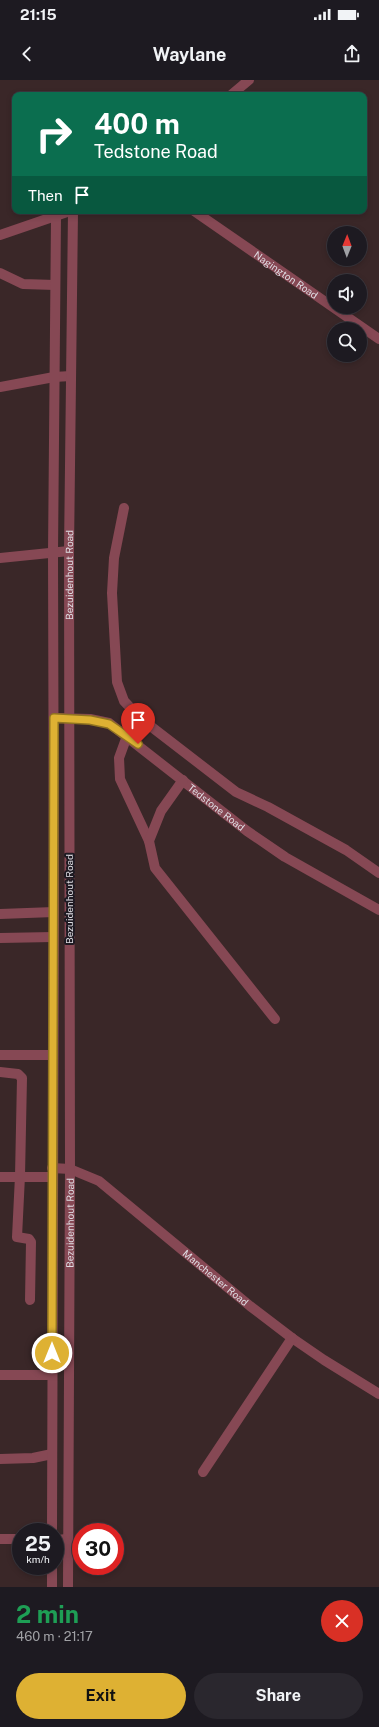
<!DOCTYPE html>
<html lang="en">
<head>
<meta charset="utf-8">
<style>
	:root { --surface:#1d1a21; --page:#2a272e; --text:#f1f3f6; --muted:#a0a1a5; --line:#3b383f; --accent:#deb133 }
	body { margin:0; font-family:"Public Sans",sans-serif; background:var(--page); color:var(--text); height:100vh; display:flex; flex-direction:column; font-size:15px; white-space:nowrap }
	* { box-sizing:border-box; margin:0 }
	p { font-size:13px; color:var(--muted) }
	.icon { flex:none; width:22px; height:22px; fill:none; stroke:currentColor; stroke-width:2; stroke-linecap:round; stroke-linejoin:round }
	.map { position:relative; height:1507px; overflow:hidden }
	.sheet { display:flex; flex-direction:column; background:var(--surface); flex:1 }
	.sheet>* { flex:none }
	.banner { position:absolute; left:12px; top:12px; width:355px; height:122px; border-radius:8px; box-shadow:0 2px 6px #0003,0 0 0 1px var(--line); background:#0b6e4f; color:#fff; overflow:hidden }
	.needle { width:26px; rotate:1deg }
	.controls { position:absolute; left:327px; top:146px; display:grid; gap:8px }
	.controls a { display:grid; place-items:center; width:40px; height:40px; border-radius:50%; background:var(--surface); box-shadow:0 2px 6px #0003,0 0 0 1px var(--line); font-size:20px }
	.speed { position:absolute; left:12px; top:1443px; display:flex; gap:8px; font-size:20px; font-weight:700; text-align:center }
	.speed>* { display:grid; place-content:center; width:52px; height:52px; border-radius:50%; background:var(--surface); box-shadow:0 2px 6px #0003,0 0 0 1px var(--line); line-height:1 }
	.speed small { font-size:10px; font-weight:400 }
	.speed .limit { border:6px solid #d22; background:#fff; color:#111 }
	.pin { position:absolute; display:grid; place-items:center; width:34px; height:34px; color:#fff; margin:-41px -17px; border-radius:50% 50% 50% 0; rotate:-45deg; box-shadow:0 0 4px #0007 }
	.pin .icon { rotate:45deg }
	.me { position:absolute; width:44px; margin:-22px; rotate:0deg; stroke-linejoin:round; filter:drop-shadow(0 0 3px #0008) }
	.turn { display:flex; align-items:center; gap:14px; height:84px; padding:0 16px; font-size:18px }
	.turn .icon { width:52px; height:52px; stroke-width:2.5 }
	.turn b { display:block; font-size:28px; line-height:34px }
	.then { display:flex; align-items:center; height:38px; padding:0 16px; background:#0003; gap:8px; font-size:15px }
	.round { display:grid; place-items:center; flex:none; width:42px; height:42px; border-radius:21px; background:var(--page) }
	.summary { display:flex; align-items:center; justify-content:space-between; height:68px; padding:0 16px }
	h1 { font-size:24px; font-weight:700; line-height:30px; color:#1e9e55 }
	.button { display:flex; gap:8px; margin-top:auto; padding:8px 16px }
	.button a { flex:1; height:46px; border-radius:24px; background:var(--accent); color:#111; font-size:16px; font-weight:700; line-height:46px; text-align:center }
	.button a+a { background:var(--page); color:var(--text) }
	.status { display:flex; justify-content:space-between; align-items:center; height:28px; padding:0 20px; background:var(--surface); direction:ltr }
	.status svg { height:11px; fill:currentColor }
	header { display:flex; justify-content:space-between; align-items:center; height:52px; padding:0 16px; background:var(--surface); font-size:18px; font-weight:700 }
	.map>svg:first-child { display:block }
	.industrial { fill:#3a2728; fill-rule:evenodd }
	.lines { fill:none; stroke-linecap:round; stroke-linejoin:round }
	.minor { stroke:#864854; stroke-width:10 }
	.route-casing { stroke:#907321; stroke-width:10 }
	.route { stroke:#deb133; stroke-width:7 }
	.labels { text-anchor:middle; dominant-baseline:central; stroke-width:4; stroke-linejoin:round; paint-order:stroke }
	.street-label { font-size:10px; fill:#dfdde3; stroke:#1e1a22 }
</style>
</head>
<body>
<div class="status"><b>21:15</b><svg viewBox="0 0 49 12"><path d="M0 12V9h3v3zM5 12V6h3v6zM10 12V3h3v9zM15 12V0h3v12zM26 1h20v11H26zM47 4h2v5h-2z"/></svg></div>
<header><svg class="icon" aria-label="back" viewBox="0 0 24 24"><path d="M15 5l-7 7 7 7"/></svg>Waylane<svg class="icon" aria-label="share" viewBox="0 0 24 24"><path d="M12 15V3M7 8l5-5 5 5M5 13v7h14v-7"/></svg></header>
<div class="map">
<svg width="379" height="1507" viewBox="0 0 379 1507">
	<rect width="100%" height="100%" fill="#27232c"/>
	<path class="industrial" d="M0,0H379V1507H0ZM15,15H364V131H15ZM334,153H360V179H334ZM334,201H360V227H334ZM334,249H360V275H334ZM21,1452H55V1486H21ZM81,1452H115V1486H81Z"/>
	<g class="lines">
		<g class="minor">
			<polyline points="231,15 249,0"/>
			<path id="s1" d="M194,131L379,259"/>
			<polyline points="0,155 70,131"/>
			<polyline points="0,193 23,204 55,205"/>
			<polyline points="0,307 54,297 71,296"/>
			<polyline points="124,428 114,478 112,513 117,602 124,621 140,638 236,712 268,727 346,770 379,793"/>
			<polyline points="0,478 69,471"/>
			<path id="s2" d="M54,638L90,639L109,643L247,751L285,777L379,830"/>
			<polyline points="127,656 119,678 120,699 149,761"/>
			<polyline points="183,700 161,731 149,761 155,788 275,939"/>
			<polyline points="0,834 54,832"/>
			<polyline points="0,858 53,857"/>
			<polyline points="0,975 53,975"/>
			<polyline points="0,992 18,994 22,998 20,1096 17,1157 29,1159 31,1162 30,1220"/>
			<path id="s3" d="M52,1088L70,1089L99,1101L250,1226L292,1258L324,1280L379,1314"/>
			<polyline points="0,1097 52,1097"/>
			<polyline points="0,1295 52,1295"/>
			<polyline points="0,1379 33,1378 52,1374"/>
			<polyline points="203,1392 292,1258"/>
			<polyline points="52,1452 54,828 53,473 56,137"/>
			<polyline points="0,1459 21,1459"/>
			<polyline points="55,1460 68,1459"/>
			<polyline points="52,1507 52,1486"/>
			<path id="s4" d="M68,1507L70,1089L69,471L73,131"/>
		</g>
	</g>
	<g class="lines">
		<defs>
			<polyline id="route" points="52,1273 54,638 90,640 109,644 138,664"/>
		</defs>
		<use href="#route" class="route-casing"/>
		<use href="#route" class="route"/>
	</g>
	<g class="labels">
		<g class="street-label">
			<text stroke="none"><textPath href="#s1" startOffset="112">Nagington Road</textPath></text>
			<text stroke="none"><textPath href="#s4" startOffset="1012">Bezuidenhout Road</textPath></text>
			<text stroke="none"><textPath href="#s2" startOffset="192">Tedstone Road</textPath></text>
			<text transform="translate(69 819) rotate(-90)">Bezuidenhout Road</text>
			<text stroke="none"><textPath href="#s4" startOffset="364">Bezuidenhout Road</textPath></text>
			<text stroke="none"><textPath href="#s3" startOffset="201">Manchester Road</textPath></text>
		</g>
	</g>
</svg>
<div class="controls">
<a><svg class="needle" viewBox="-14 -14 28 28"><path d="M0-13l5 13h-10z" fill="#e53935"/><path d="M0 13l5-13h-10z" fill="#a0a1a5"/></svg></a>
<a><svg class="icon" aria-label="sound" viewBox="0 0 24 24"><path d="M4 9h4l5-4v14l-5-4H4zM17 9q2 3 0 6"/></svg></a>
<a><svg class="icon" aria-label="search" viewBox="0 0 24 24"><circle cx="10" cy="10" r="6"/><path d="M15 15l6 6"/></svg></a>
</div>
<div class="speed"><div>25<small>km/h</small></div><div class="limit">30</div></div>
<div class="pin" style="left:138px;top:664px;background:#d93025"><svg class="icon" aria-label="arrive" viewBox="0 0 24 24"><path d="M6 21V4h12l-3 4 3 4H6"/></svg></div>
<svg class="me" style="left:52px;top:1273px" viewBox="-20 -20 40 40"><circle r="17" fill="#deb133" stroke="#fff" stroke-width="3"/><path d="M0-11L8 9 0 5-8 9z" fill="#fff"/></svg>
<div class="banner">
<div class="turn"><svg class="icon" aria-label="right" viewBox="0 0 24 24"><path d="M7 20v-9h11M14 6l5 5-5 5"/></svg><div><b>400 m</b>Tedstone Road</div></div>
<div class="then">Then<svg class="icon" aria-label="arrive" viewBox="0 0 24 24"><path d="M6 21V4h12l-3 4 3 4H6"/></svg></div>
</div>
</div>
<section class="sheet">
<div class="summary"><div><h1>2 min</h1><p>460 m · 21:17</p></div><a class="round" style="background:#d93025;color:#fff"><svg class="icon" aria-label="close" viewBox="0 0 24 24"><path d="M6 6l12 12M18 6L6 18"/></svg></a></div>
<div class="button"><a>Exit</a><a>Share</a></div>
</section>
</body>
</html>
